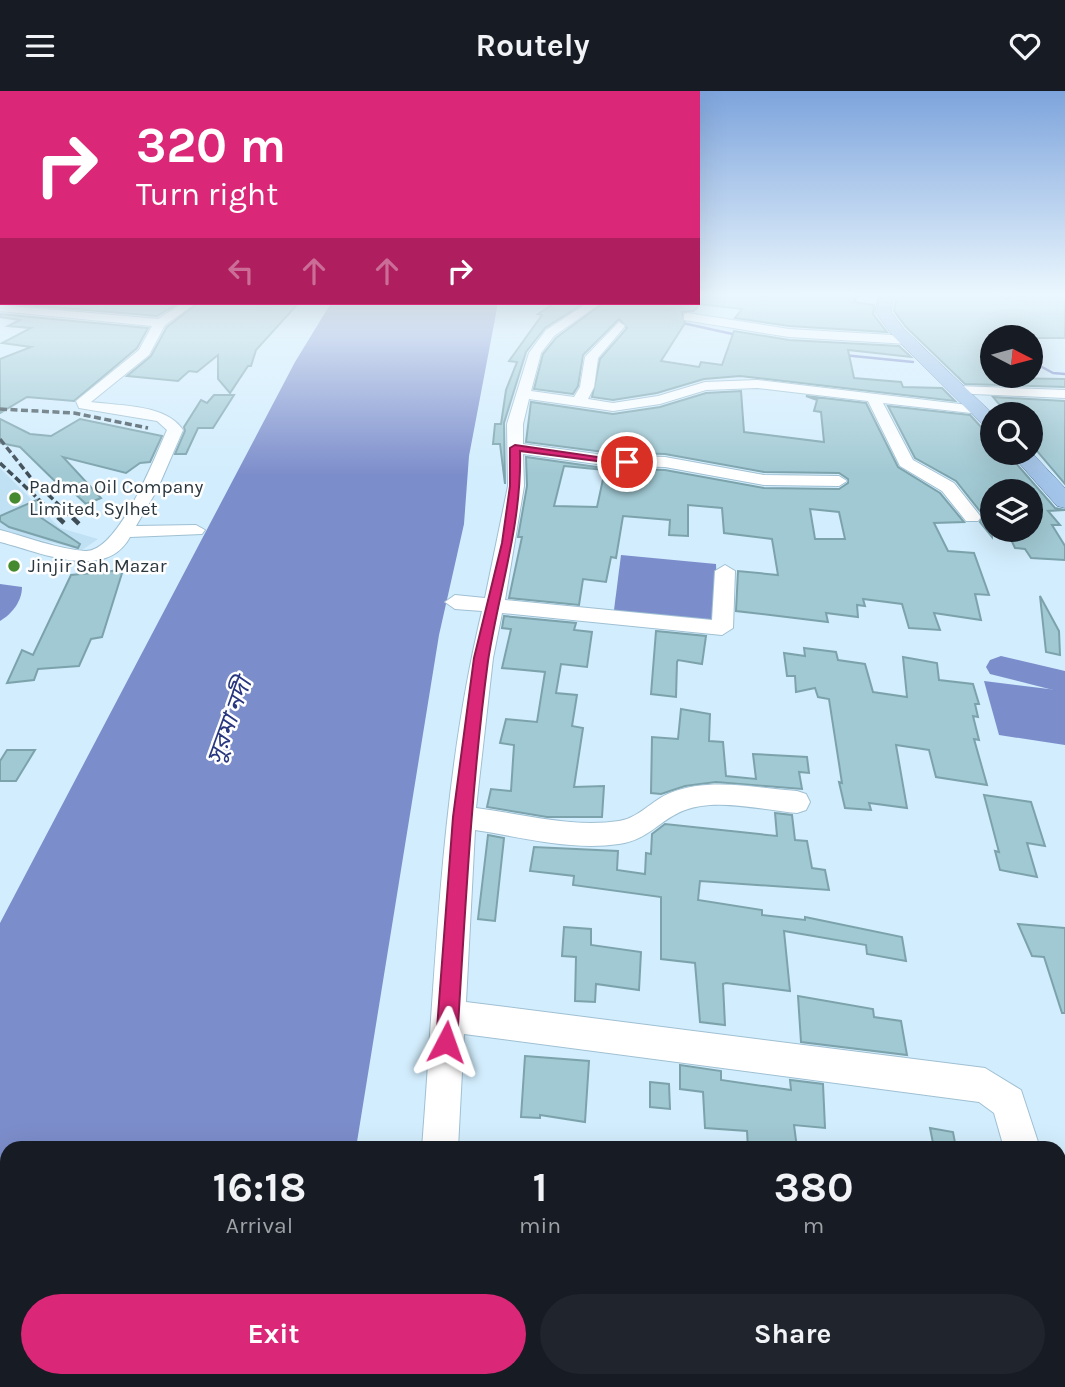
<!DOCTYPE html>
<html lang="en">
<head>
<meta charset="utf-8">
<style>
	:root { --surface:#171b24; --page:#20242c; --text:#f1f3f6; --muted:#9ea1a6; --accent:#db2777 }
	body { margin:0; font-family:Karla,"Noto Sans Bengali",sans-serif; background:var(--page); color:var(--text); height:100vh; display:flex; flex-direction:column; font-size:26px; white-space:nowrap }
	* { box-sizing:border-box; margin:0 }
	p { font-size:23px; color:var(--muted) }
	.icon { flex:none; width:38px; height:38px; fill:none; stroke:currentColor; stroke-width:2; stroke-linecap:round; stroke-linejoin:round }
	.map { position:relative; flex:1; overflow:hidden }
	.side { position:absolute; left:0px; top:1050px; width:1066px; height:247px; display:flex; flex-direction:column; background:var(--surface); border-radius:21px 21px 0 0; box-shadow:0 7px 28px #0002 }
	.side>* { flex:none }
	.banner { position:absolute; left:0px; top:0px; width:700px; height:214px; box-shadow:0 7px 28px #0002; background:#db2777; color:#fff; overflow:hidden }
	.needle { width:46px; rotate:96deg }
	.controls { position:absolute; left:980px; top:234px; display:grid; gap:14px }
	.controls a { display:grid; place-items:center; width:63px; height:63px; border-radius:50%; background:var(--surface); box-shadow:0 7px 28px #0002; font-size:35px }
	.pin { position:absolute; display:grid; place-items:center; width:60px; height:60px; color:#fff; margin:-30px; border:4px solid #fff; border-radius:50%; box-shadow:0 2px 7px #0007 }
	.me { position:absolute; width:77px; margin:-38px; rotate:4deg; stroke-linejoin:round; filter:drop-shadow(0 0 5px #0008) }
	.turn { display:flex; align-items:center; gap:24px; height:147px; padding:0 21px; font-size:32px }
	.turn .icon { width:91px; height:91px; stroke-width:2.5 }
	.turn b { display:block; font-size:49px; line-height:60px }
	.lanes { display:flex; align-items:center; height:66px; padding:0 21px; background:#0003; justify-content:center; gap:35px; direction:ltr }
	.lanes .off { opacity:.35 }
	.eta { display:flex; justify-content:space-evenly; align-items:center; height:119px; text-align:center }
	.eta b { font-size:42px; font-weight:700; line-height:49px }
	.button { display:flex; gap:14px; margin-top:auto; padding:14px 21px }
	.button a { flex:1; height:80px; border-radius:42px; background:var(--accent); color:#fff; font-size:28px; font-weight:700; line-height:80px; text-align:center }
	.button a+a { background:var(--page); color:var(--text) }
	header { display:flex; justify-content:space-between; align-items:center; height:91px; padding:0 21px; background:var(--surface); font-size:32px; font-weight:700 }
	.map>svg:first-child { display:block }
	.built { fill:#c0e0f4 }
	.water { fill:#7c8dcb }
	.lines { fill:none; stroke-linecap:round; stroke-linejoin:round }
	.stream { stroke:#7c8dcb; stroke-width:2.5 }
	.river { fill:#7c8dcb; fill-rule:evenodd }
	.building { fill:#a1c9d3; stroke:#7ca3ac; stroke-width:2; fill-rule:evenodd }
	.minor-casing { stroke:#9fc0d3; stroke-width:2 }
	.major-casing { stroke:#527aa5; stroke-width:1 }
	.minor { fill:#fff; fill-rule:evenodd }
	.major { fill:#a4c5ea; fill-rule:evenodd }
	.rail-far1 { stroke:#3d4c55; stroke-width:3.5; stroke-dasharray:7 3.5; stroke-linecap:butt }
	.rail { stroke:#3d4c55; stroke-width:4.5; stroke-dasharray:9 4.5; stroke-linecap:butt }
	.route { fill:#db2777; stroke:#8e194d; stroke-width:2 }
	.poi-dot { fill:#458a2e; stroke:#fff; stroke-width:2.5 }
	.labels { text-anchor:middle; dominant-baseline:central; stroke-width:5; stroke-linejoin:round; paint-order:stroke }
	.far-poi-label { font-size:19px; fill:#2b3840; stroke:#fff; text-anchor:start }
	.water-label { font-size:24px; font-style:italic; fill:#293680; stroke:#fff }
</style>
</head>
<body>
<header><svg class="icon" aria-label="menu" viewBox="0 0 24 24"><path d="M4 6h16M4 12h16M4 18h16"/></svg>Routely<svg class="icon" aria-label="heart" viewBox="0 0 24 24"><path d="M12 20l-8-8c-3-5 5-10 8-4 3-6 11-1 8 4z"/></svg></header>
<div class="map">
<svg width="1065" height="1296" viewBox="0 0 1065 1296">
	<rect width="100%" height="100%" fill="#d2edfd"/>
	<polygon class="built" points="0,377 60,437 98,448 82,459 0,439"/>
	<g class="water">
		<polygon points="331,212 498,212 469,365 464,433 439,544 356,1057 7,1057 7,1290 312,1290 311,1296 0,1296 0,832 295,271"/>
		<polygon points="621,464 716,473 718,536 614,519"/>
		<path d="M0,493L22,496C22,510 12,523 0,530Z"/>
		<polygon points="984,590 1065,600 1065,654 999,644"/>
	</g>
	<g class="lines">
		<g class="stream">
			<polyline points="678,231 737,244"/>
			<polyline points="843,264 913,271"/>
			<polyline points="1031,270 1053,282 1065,283"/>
		</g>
		<polygon class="river" points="1001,565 1065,580 1065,602 990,583 986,576 990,569"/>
	</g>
	<g class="building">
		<polygon points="698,202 858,204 854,211 874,214 873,223 887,241 789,235 735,227 742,218 700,213 694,220 682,221 685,232 661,270 699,276 701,271 722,274 734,240 789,249 899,255 911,266 848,259 854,287 901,291 903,296 942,297 955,310 740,285 704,288 657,302 613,309 592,306 600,268 627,237 619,228 583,264 578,295 573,303 534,298 543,263 556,247 603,212 698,212"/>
		<polygon points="897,202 981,202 999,204 1008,208 1016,202 1065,202 1065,247 992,247 992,287 1065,288 1065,296 965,293 906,236 894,220"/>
		<polygon points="4,212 179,212 157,225"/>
		<polygon points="198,212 296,215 256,259 251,275 248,275 230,302 218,288 218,264 197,281 189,280 178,290 127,285 151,265 167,236"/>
		<polygon points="555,212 584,212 545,237 526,261 504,332 505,393 500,353 493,353 495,333 501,333 506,299 517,271 509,270 542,224 538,223"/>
		<polygon points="0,223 148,237 137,257 74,310 27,306 0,322 0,268 31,256 2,252 31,237 8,235 20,229 0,226"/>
		<path d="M741,300L744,341L824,351L821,321L814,320L817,309L806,305L866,312L898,376L940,402L964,431L934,432L948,460L974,462L989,504L975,503L981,529L934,522L940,539L909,537L902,513L863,508L865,515L857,514L858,526L826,522L828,531L736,520L738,480L778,484L772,448L724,442L722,417L688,414V445L669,444L670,429L623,425L616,467L611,466L606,491L583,488L579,514L509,507L522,446H518L527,395L526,366L604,377L665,379L764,397L839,398L848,392V388L839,382L764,381L665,363L604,361L526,351L531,311L613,323L660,316L706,302ZM564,375L605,379L597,416L554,415ZM810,418L839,421L845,448H815Z"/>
		<polygon points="214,304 234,304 213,337 198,337 186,363 175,363 185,340 184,336 201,309 207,312"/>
		<polygon points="993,306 1065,310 1065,393 1031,353 1031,324 1012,323 1004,319"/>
		<polygon points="888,315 970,324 983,338 992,340 992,362 1007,362 1055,417 1065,419 1048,420 1060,434 1052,434 1065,455 1065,469 1031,467 1025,458 1015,457 1007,440 1031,441 1031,401 992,401 992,446 980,431 983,424 956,390 915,367"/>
		<polygon points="0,328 30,343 51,345 80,328 162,345 150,371 140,372 126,382 63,366 101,407 86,413 71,399 66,401 20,356 0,352"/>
		<polygon points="39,408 45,420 37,424 80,453 78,457 9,436 0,430 0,425"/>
		<polygon points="123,479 102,546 91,548 79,575 38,578 34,589 7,592 22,559 33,564 71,484"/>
		<polygon points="1040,505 1059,540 1060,564 1046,561"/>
		<polygon points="504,525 576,532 574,539 592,541 587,576 561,573 556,602 577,604 572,635 583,637 574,696 604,695 602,726 547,726 487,716 491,698 511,700 514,654 500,652 506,628 537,631 545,581 502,577 511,538 502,537"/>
		<polygon points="656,540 706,545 702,573 678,569 677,571 676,606 651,603"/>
		<polygon points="804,557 836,561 838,569 865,573 873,601 907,606 903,566 937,572 939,589 973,593 979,613 975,613 978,626 973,625 979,649 974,648 987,694 936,686 929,659 896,654 907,717 869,712 871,719 845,717 839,691 842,692 829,608 818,606 815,597 796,601 795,585 787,585 784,562 805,565"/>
		<polygon points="681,618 710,623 709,650 723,651 726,685 756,688 753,663 807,666 809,682 799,681 802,698 716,691 685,695 661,703 651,702 652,646 678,648"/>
		<polygon points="7,659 35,659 16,690 0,690 0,670"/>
		<polygon points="984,704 1031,711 1045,755 1027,752 1037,786 1000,779 995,760 999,761"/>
		<polygon points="775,722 792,724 795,749 807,750 812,777 825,779 829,799 700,790 698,809 762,819 762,824 805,829 805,826 902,846 906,870 867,863 866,854 784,840 790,900 726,892 723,893 725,934 700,931 695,872 661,868 661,806 573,794 574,785 530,780 534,756 618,760 617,779 645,783 646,762 651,763 652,743 665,733 777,745"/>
		<polygon points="488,744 504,747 495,830 478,828"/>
		<polygon points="1018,833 1065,837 1065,922 1062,922 1044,866 1032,865"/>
		<polygon points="564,836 591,838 591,854 641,861 639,899 596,893 595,911 575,910 576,866 562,865"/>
		<polygon points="798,905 873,918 874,926 901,930 907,964 801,951"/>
		<polygon points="525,965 589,970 585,1031 540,1024 540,1027 521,1026"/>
		<polygon points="680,974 721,980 721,989 791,999 790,989 823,993 825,1037 794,1034 797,1057 748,1057 747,1040 705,1037 703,1001 680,998"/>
		<polygon points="650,991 669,993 670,1018 650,1016"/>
		<polygon points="930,1037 953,1041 956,1057 934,1057"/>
	</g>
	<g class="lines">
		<defs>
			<g id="minor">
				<polygon points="1001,202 1013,202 1013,203 1007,206"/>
				<path d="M183,212H196L165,234L149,264L91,311C120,315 166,313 183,339L157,399L136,435L196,434L205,439L202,443L130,446C105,492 38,460 0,451V439C27,446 57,458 85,460C118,462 155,366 167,339L157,330L79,317L76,310L139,259L152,235L0,220V214L158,228Z"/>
				<path d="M588,212H601L554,245L541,262L531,300L574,306L580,296L585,266L619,231L625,235L598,267L594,296L588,308L613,312L658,305L705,291L757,289L985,316V322L980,323L883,312L913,369L954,392L981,426L978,430H966L942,400L900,375L868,310L757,297L706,299L660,313L613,320L529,308L523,333V353L604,364L665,366L764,384L839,385L847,390L839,395L764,394L665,376L604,374L523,363L524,395L505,509L712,529L715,480L725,474L735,480L733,537L722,544L502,522L493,567L476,717C523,723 572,737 619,730C639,727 652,709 670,702C709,686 756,697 797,700L806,703L810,711L806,719L797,722C763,719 717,707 685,719C660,728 649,749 619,753C571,760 522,746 475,739L466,911L985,977L1021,999L1040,1057H1004L994,1022L979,1011L464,943L458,1057H422C436,879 440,695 482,520L455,518L445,511L455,504L485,507L508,395L507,333L529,262L546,239Z"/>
				<polygon points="688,222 789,238 909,245 915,249 909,253 789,246 684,229 684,223"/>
				<polygon points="958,295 1065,299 1065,307 953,302 953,296"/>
				<polygon points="1059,1162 1065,1164 1065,1224 1059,1221"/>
				<rect x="407" y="1290" width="44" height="6"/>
			</g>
			<g id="major">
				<polygon points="880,202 894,202 891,221 904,238 994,324 992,338 985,336 892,244 875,221"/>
				<polygon points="1031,361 1065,397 1065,417 1057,415 1010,362"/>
			</g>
		</defs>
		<use href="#minor" class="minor-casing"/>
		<use href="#major" class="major-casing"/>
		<use href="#minor" class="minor"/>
		<use href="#major" class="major"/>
		<g class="rail-far1">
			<polyline points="0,318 74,322 148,337"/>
			<polyline points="0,348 31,387 64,419"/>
			<polyline points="0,372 50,419"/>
		</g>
		<g class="rail">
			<polyline points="48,417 64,432"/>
			<polyline points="63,417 79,433"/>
		</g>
	</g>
	<linearGradient id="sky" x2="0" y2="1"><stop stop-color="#7da4dc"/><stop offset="0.53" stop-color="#ebf7fe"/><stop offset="1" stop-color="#ebf7fe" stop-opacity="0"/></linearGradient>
	<rect width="1065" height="384" fill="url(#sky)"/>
	<path class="route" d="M515,354L632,371L627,374L520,360C522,433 499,499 488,570C471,697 465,824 457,951L454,959L446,962L439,959L436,951L453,726L474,567L502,452L510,395V357Z"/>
	<g class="poi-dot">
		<circle cx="15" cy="407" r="7"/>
		<circle cx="14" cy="475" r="7"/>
	</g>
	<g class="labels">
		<g class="far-poi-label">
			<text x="29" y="396">Padma Oil Company<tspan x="29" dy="22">Limited, Sylhet</tspan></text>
			<text x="28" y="475">Jinjir Sah Mazar</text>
		</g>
		<g class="water-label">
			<text transform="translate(229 630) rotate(-70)">সুরমা নদী</text>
		</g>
	</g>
</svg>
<div class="controls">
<a><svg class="needle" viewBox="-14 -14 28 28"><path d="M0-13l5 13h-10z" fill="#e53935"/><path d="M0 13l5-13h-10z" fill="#9ea1a6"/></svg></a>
<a><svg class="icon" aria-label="search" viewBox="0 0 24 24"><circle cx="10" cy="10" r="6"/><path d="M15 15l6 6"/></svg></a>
<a><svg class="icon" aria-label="layers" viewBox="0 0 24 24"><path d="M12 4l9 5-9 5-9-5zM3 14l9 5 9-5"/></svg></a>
</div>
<div class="pin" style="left:627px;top:371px;background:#d93025"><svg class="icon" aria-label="arrive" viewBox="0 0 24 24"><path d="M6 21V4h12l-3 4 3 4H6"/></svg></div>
<svg class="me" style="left:446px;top:951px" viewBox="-20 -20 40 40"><path d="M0-17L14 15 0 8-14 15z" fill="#db2777" stroke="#fff" stroke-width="4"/></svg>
<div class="banner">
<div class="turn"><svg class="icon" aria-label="right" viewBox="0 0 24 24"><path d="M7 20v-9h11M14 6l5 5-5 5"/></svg><div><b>320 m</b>Turn right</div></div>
<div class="lanes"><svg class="icon off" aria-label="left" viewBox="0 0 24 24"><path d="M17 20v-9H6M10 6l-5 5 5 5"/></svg><svg class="icon off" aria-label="ahead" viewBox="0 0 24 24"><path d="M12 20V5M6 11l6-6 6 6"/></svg><svg class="icon off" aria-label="ahead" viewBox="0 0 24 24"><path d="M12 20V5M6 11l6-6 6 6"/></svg><svg class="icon" aria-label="right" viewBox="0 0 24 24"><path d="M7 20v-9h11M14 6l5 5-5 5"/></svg></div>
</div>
<section class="side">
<div class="eta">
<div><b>16:18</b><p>Arrival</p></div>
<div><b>1</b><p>min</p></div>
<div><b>380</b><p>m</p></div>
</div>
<div class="button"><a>Exit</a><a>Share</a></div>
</section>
</div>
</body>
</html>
